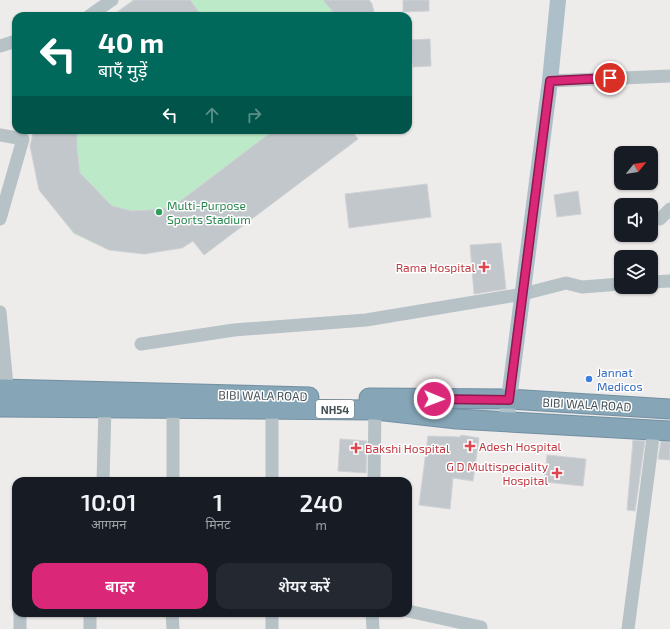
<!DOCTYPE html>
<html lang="hi">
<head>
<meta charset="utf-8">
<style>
	:root { --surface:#171b24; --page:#242831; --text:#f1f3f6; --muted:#9ea1a6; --accent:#db2777 }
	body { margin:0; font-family:"Exo 2","Noto Sans Devanagari",sans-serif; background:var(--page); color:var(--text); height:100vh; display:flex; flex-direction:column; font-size:15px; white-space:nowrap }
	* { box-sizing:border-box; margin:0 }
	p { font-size:13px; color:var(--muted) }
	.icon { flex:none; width:22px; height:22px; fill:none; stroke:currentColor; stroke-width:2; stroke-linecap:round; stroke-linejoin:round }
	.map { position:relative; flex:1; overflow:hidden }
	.details { position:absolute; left:12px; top:477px; width:400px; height:140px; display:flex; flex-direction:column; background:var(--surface); border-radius:12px; box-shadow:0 1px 3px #0004 }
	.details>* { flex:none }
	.guide { position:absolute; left:12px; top:12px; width:400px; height:122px; border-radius:12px; box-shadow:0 1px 3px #0004; background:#00695c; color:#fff; overflow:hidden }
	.needle { width:26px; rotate:60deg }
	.controls { position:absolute; left:614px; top:146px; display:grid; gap:8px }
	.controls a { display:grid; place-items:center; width:44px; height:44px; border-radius:8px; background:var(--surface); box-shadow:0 1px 3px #0004; font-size:20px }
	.pin { position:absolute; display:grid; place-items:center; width:34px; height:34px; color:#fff; margin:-17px; border:2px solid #fff; border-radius:50%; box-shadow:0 1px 4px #0007 }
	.me { position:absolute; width:44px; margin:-22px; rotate:91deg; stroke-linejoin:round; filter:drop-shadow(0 0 3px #0008) }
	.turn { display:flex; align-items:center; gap:14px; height:84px; padding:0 20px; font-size:18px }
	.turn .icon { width:52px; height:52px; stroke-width:2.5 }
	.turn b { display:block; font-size:28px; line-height:34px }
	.lanes { display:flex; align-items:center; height:38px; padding:0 20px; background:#0003; justify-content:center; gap:20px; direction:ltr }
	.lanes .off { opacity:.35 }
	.eta { display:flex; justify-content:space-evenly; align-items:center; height:68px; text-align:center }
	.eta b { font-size:24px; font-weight:600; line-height:28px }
	.action { display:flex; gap:8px; margin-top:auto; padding:8px 20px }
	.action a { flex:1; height:46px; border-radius:12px; background:var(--accent); color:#fff; font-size:16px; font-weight:600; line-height:46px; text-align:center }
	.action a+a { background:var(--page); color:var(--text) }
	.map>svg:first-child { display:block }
	.green { fill:#bce9c7 }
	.building { fill:#c2c7cb; stroke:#cfd2d6 }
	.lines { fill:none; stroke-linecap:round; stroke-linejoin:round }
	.highway-casing { stroke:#7290a2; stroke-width:21 }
	.minor { stroke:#b7c2c7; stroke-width:13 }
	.major { stroke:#adbfc8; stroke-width:16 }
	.highway { stroke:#86a5b7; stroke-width:19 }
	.route-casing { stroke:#8e194d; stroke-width:10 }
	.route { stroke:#db2777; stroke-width:7 }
	.leisure-dot { fill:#2e9e5b; stroke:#fff; stroke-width:1.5 }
	.health-dot { fill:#e0444e; stroke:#fff; stroke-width:1.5 }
	.shop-dot { fill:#3f7fe0; stroke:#fff; stroke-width:1.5 }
	.labels { text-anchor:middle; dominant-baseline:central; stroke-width:3; stroke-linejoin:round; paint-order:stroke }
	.shield { fill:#fff; stroke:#7d8589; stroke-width:1 }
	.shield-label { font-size:11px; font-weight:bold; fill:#455157 }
	.leisure-label { font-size:12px; fill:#27864d; stroke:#fff; text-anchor:start }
	.health-label { font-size:12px; fill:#be3a42; stroke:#fff; text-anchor:end }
	.shop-label { font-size:12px; fill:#366cbe; stroke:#fff; text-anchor:start }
	.street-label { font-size:12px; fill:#455157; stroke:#fff }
</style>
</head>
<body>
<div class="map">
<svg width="670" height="629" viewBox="0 0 670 629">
	<rect width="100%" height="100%" fill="#eeebeb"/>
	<g class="green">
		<polygon points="133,0 369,0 372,4 375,16 111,16"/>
		<polygon points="33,130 351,130 358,139 204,255 193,241 182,248 144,254 109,250 73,233 39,189 30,145"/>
	</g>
	<g class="building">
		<polygon points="134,0 190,0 202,16 112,16"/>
		<polygon points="323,0 369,0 372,4 375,16 334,16 333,12"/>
		<polygon points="403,0 429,0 429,11 403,12"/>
		<polygon points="430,39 431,66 413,67 412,40"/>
		<polygon points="34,130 77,130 77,148 80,173 112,206 132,211 149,210 171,208 274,130 351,130 358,139 204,255 193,241 182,248 144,254 109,250 74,233 39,190 30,146"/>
		<polygon points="427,184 431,217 349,228 345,194"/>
		<polygon points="578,191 581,214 557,217 554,195"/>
		<polygon points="501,243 506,289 474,294 470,245"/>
		<polygon points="461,435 479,438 473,481 453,478 450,509 419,505 428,436 460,437"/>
		<polygon points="340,439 367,441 366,473 338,471"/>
		<polygon points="633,440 645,441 635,511 627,510"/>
		<polygon points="661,441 670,442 670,460 658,459"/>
		<polygon points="547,455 586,459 583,486 544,482"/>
	</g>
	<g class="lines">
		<defs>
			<g id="highway">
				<polyline points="0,389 309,397"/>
				<polyline points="369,398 509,399 670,409"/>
				<polyline points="0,407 376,410 457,419 670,431"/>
			</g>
		</defs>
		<use href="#highway" class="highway-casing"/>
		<g class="minor">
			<polyline points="89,16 112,0"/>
			<polyline points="0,46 16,41"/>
			<polyline points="550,81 670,76"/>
			<polyline points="0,135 23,139 0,219"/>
			<polyline points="660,219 670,209"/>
			<polyline points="651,282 670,281"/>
			<polyline points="0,312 8,396"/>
			<polyline points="141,344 234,330 366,320 523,294 566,283 582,287 621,284"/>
			<polyline points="272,409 272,481"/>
			<polyline points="103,481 105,408"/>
			<polyline points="173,481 173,409"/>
			<polyline points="374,481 375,403"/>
			<polyline points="408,611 481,627"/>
			<polyline points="20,613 20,629"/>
			<polyline points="172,613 173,629"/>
			<polyline points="272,613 272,629"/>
			<polyline points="372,613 373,629"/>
			<polyline points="90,629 90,613"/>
			<polyline points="628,629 654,430"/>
		</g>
		<polyline class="major" points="506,422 550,81 558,0"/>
		<use href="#highway" class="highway"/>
	</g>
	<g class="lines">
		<defs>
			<polyline id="route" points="434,399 509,400 550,81 610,78"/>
		</defs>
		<use href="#route" class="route-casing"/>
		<use href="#route" class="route"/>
	</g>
	<circle class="leisure-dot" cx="159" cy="212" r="4"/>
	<g class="health-dot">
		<path d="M482 261h4v4h4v4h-4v4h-4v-4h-4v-4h4z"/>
		<path d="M468 440h4v4h4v4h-4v4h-4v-4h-4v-4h4z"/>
		<path d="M354 442h4v4h4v4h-4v4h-4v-4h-4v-4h4z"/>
		<path d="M555 467h4v4h4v4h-4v4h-4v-4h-4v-4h4z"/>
	</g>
	<circle class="shop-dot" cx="589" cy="379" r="4"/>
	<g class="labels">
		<rect class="shield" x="316" y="400" width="38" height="18" rx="3"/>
		<g class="shield-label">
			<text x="335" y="409">NH54</text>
		</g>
		<g class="leisure-label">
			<text x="167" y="205">Multi-Purpose<tspan x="167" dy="14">Sports Stadium</tspan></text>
		</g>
		<g class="health-label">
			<text x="475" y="267">Rama Hospital</text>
			<text x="479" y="446" text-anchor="start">Adesh Hospital</text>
			<text x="365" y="448" text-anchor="start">Bakshi Hospital</text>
			<text x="548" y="466">G D Multispeciality<tspan x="548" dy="14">Hospital</tspan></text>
		</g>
		<g class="shop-label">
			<text x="597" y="372">Jannat<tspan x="597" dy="14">Medicos</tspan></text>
		</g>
		<g class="street-label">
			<text transform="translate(263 395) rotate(1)">BIBI WALA ROAD</text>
			<text transform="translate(587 404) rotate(3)">BIBI WALA ROAD</text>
		</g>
	</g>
</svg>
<div class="controls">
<a><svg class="needle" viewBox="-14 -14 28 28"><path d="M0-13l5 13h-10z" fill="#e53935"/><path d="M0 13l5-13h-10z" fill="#9ea1a6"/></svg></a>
<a><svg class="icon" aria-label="sound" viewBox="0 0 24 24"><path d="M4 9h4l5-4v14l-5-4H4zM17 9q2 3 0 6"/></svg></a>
<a><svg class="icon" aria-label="layers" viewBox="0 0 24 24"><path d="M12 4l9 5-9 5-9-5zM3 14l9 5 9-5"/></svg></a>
</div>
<div class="pin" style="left:610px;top:78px;background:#d93025"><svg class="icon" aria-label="arrive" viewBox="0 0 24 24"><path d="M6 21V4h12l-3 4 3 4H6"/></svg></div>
<svg class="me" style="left:434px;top:399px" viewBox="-20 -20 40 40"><circle r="17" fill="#db2777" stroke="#fff" stroke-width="3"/><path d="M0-11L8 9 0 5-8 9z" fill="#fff"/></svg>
<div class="guide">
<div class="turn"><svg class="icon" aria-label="left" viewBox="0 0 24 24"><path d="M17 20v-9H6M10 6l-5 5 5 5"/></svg><div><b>40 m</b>बाएँ मुड़ें</div></div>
<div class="lanes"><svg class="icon" aria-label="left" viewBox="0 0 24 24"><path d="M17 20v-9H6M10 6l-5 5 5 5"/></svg><svg class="icon off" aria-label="ahead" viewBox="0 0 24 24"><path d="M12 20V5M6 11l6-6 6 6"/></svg><svg class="icon off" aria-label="right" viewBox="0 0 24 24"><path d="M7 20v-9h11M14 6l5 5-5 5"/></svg></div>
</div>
<section class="details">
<div class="eta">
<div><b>10:01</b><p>आगमन</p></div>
<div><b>1</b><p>मिनट</p></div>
<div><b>240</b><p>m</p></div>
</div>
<div class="action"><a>बाहर</a><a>शेयर करें</a></div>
</section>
</div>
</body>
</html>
